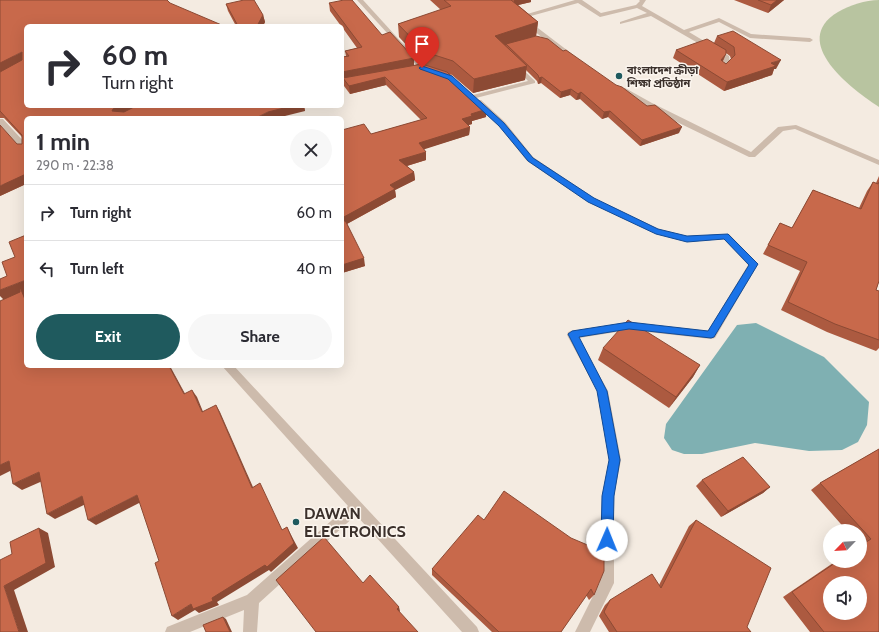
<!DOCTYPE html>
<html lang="en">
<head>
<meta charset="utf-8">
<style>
	:root { --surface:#fff; --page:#f7f7f7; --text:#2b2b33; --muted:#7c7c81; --line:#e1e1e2; --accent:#1f5a5e }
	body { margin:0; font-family:Cabin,"Noto Sans Bengali",sans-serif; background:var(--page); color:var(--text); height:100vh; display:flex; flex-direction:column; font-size:15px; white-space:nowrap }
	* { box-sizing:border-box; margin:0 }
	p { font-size:13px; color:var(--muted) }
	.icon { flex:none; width:22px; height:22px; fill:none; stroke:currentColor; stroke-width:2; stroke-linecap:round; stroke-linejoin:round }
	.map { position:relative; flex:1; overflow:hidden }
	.sheet { position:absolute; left:24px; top:116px; width:320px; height:252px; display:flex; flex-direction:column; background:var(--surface); border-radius:6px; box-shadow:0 4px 16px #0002 }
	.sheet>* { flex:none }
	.top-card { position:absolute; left:24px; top:24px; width:320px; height:84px; border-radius:6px; box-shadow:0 4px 16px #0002; background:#fff; color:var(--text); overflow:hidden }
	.needle { width:26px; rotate:245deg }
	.buttons { position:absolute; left:823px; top:524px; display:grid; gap:8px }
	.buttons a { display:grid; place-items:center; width:44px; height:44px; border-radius:50%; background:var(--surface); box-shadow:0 4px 16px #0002; font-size:20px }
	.pin { position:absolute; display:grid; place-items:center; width:34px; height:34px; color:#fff; margin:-41px -17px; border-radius:50% 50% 50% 0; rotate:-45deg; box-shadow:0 0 4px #0007 }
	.pin .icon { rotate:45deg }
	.me { position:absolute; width:44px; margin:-22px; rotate:1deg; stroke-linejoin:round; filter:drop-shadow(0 0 3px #0008) }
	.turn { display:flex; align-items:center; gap:14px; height:84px; padding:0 12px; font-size:18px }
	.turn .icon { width:52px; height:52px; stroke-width:2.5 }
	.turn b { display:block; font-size:28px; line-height:34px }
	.round { display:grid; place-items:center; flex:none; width:42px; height:42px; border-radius:21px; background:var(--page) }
	.overview { display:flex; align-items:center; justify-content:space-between; height:68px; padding:0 12px }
	h1 { font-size:24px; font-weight:800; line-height:30px }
	.button { display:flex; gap:8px; margin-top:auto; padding:8px 12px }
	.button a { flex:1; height:46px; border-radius:24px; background:var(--accent); color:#fff; font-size:16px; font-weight:800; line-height:46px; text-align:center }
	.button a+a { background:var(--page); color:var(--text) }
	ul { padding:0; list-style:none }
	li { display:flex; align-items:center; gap:12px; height:56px; padding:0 12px; border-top:1px solid var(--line) }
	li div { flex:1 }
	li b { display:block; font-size:15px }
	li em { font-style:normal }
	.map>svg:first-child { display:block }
	.green { fill:#b8c4a0 }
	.water { fill:#7fb0b2 }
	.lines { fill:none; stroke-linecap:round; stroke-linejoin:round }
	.minor { fill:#cdbbac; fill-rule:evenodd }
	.wall { fill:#ac5a40; fill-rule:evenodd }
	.shaded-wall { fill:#8c4a34 }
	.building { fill:#c8694b; stroke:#8c4a34; fill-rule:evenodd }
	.route { fill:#1a73e8; stroke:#114b97 }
	.poi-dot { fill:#1f5a5e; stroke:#fbf5ee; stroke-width:1.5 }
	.labels { text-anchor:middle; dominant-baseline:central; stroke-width:3; stroke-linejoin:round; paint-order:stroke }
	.far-poi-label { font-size:11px; font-weight:bold; fill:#3b302b; stroke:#fbf5ee; text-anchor:start }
	.near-poi-label { font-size:16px; font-weight:bold; fill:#3b302b; stroke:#fbf5ee; text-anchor:start }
</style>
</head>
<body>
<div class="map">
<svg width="879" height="632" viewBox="0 0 879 632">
	<rect width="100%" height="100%" fill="#f4ebe1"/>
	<path class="green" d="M879,0V107C853,90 788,42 838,12C850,5 865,0 879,0Z"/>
	<polygon class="water" points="756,323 824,357 869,402 867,425 858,442 842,450 809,451 755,443 702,454 684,454 672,450 664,438 666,424 737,325"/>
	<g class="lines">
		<g class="minor">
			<polygon points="357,0 363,0 424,67 424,69 420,69"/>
			<polygon points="575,0 582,0 601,13 636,5 640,1 639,0 646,0 642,6 684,30 719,18 751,34 810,38 813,40 810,42 750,38 719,22 689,32 729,56 730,63 722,71 719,69 724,63 724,58 651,16 620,24 620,22 647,13 637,8 600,17 578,3 520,19 517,17"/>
			<polygon points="526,22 530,22 576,57 576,59 572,59 549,43 545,42 545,40 526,24"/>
			<polygon points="516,63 535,81 535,83 472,99 463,93 467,91 473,95 528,81 513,65"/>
			<polygon points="621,88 625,88 652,103 751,152 778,127 796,125 879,160 879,165 795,129 783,131 755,157 749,157 646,107 621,90"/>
			<polygon points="475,100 481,100 505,122 533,157 594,198 659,229 687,236 729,234 758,264 715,338 711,339 629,330 579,338 608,391 621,460 614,496 614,583 590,632 575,632 600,582 602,496 609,460 597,391 567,335 568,332 572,331 629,322 708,331 748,265 724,239 687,242 656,234 588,202 527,161 499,126 475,104"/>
			<polygon points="0,119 3,119 26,144 26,151 23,151 0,125"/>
			<polygon points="222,366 234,366 477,627 479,632 462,632 356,515 259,603 257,632 243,632 244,610 190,632 165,632 167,627 247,595 348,506"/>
		</g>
	</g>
	<g class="wall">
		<polygon points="0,0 26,106 304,106 305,111 26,118 26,184 0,196 17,144 22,144 22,137 4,118 0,118"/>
		<polygon points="430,0 531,0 531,2 518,5 538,22 536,36 523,40 563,51 679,133 640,146 608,117 602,119 580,99 576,100 570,95 560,98 541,83 538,84 537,81 526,70 525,80 473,93 452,75 450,74 486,117 472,121 472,124 468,125 470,127 469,135 423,149 426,160 407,166 414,172 415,180 395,190 396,197 347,224 365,266 342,273 342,130 371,134 421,120 386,85 350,94 344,86 343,81 342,81 346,56 345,51 357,48 342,27 342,26 341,26 330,11 329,3 382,35 414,58 414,65 424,64 399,37 398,24 441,10"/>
		<polygon points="734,0 784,0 768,13"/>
		<polygon points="226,4 263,15 265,22 263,26 236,26 228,11"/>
		<path d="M717,36L776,69H774L772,75L724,91L673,58L676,50L714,43ZM726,53L730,56L731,59L726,64L723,62Z"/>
		<polygon points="879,176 879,281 876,290 879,291 879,348 876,351 827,332 781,310 800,271 763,254 780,223 792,228 808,199 813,190 859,208 867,191 873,182 876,183"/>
		<polygon points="603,348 700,365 693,377 669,408 598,360"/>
		<polygon points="879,449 879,632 810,632 783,597 836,561 860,561 860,531 847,531 811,490 820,483"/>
		<polygon points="702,480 770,487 763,493 721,517 696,486"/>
		<polygon points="484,520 571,538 594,595 589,600 586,595 561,632 492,632 432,575 432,569"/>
		<polygon points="696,520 747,627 751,632 609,632 599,616 605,605 610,600 659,585 689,526"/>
	</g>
	<g class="shaded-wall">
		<polygon points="514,0 531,0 531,2 514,6"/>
		<polygon points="777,0 784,0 768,13 771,5"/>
		<polygon points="263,15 265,22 263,26 257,26"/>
		<polygon points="538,22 536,36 494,49 495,36"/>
		<polygon points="22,52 26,59 0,73 0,63"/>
		<polygon points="726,54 722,62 721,60"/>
		<polygon points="414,58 414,66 343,78 343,81 342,81 342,72"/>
		<polygon points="781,60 776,69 774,69 772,75 724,91 727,82 771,63"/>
		<polygon points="527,66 525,80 473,93 474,79"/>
		<polygon points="385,77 386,85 350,94 349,86"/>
		<polygon points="542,77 541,83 538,84 539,78"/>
		<polygon points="571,89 570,95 560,98 561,92"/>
		<polygon points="581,92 580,99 576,100 578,94"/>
		<polygon points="119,106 138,106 116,117 112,111 113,109"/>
		<polygon points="292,106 304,106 305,111 277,118 256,118 268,112"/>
		<polygon points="487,109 486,117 472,121 472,124 462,127 462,119 471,114"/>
		<polygon points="610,111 608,117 602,119 604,112"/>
		<polygon points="470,127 469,135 419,151 419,143"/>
		<polygon points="682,127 679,133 640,146 642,140"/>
		<polygon points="426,152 426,160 400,168 399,160"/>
		<polygon points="414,172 415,180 395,190 396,197 343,226 342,218 390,185"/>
		<polygon points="26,174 26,184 0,196 0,186"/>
		<polygon points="364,258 365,266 342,273 342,265"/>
		<polygon points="26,280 26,291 24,292 26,294 26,302 4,300 0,296 0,290"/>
		<polygon points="700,365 693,377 669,408 676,397"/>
		<polygon points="169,366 170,366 189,401 184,394"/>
		<polygon points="192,390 197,397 206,419 202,412"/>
		<polygon points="216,405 220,412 256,494 252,488"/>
		<polygon points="9,461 18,467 0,476 0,465"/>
		<polygon points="39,472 47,479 22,490 13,484"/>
		<polygon points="770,487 763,493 721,517 728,511"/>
		<polygon points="137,495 143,501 96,525 88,520"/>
		<polygon points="82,496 90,502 55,519 47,514"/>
		<polygon points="287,527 290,533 298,548 271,572 269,570 217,602 219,605 199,613 195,610 178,620 172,616 191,604"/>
		<polygon points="39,528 48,533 55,567 14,590 28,632 19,632 4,586"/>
		<polygon points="399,607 400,611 398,614 397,609"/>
		<polygon points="223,617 226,619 232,632 230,632"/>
	</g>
	<g class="building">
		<polygon points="0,0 167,0 170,3 224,26 26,26 26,106 119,106 113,109 112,111 124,112 136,106 292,106 268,112 256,118 26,118 26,174 0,186 0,125 17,144 22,144 22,135 0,111 0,72 22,60 22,52 0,63"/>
		<polygon points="244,0 254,0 263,15 257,26 238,26 226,4"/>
		<polygon points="344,0 352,0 382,35 390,32 414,58 342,72 342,57 349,56 345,51 362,47 329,3"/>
		<polygon points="444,0 511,0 538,22 495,36 527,66 474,79 453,61 425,52 398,24 451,6"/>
		<polygon points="758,0 777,0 771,5"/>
		<polygon points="733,31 781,60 771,63 776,66 727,82 676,50 707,39 726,50 726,54 721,60 726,64 735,55 734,47 717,36"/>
		<polygon points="536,36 548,39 563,51 566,50 616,85 622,87 647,106 655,105 682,127 642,140 610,111 604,112 581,92 578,94 571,89 561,92 542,77 539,78 538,75 506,44"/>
		<polygon points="422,64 447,72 487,109 471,114 472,116 462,119 470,127 419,143 426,152 399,160 414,172 390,185 395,189 342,218 342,130 364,124 371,134 427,118 385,77 349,86 343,78"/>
		<polygon points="873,182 878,184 879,182 879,281 876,290 879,291 879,340 835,324 788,302 807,262 768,245 780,223 792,228 813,190 861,209"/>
		<polygon points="342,219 346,222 364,258 342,265"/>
		<polygon points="26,235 26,280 0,290 0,279 7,276 2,262 15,257 9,242"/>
		<polygon points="20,287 26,302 26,366 169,366 184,394 192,390 202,412 216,405 252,488 260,483 282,530 287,527 294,543 267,567 265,565 212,598 213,601 193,609 191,604 172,616 155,563 159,561 137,495 88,520 82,496 47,514 39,472 13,484 9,461 0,465 0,301 20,292"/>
		<polygon points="628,320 700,365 676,397 603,348"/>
		<path d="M879,449V632H823H824L792,592L838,561H860V546L871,539L820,483ZM830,583H860V613H830Z"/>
		<polygon points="743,457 770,487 728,511 702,480"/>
		<polygon points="504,491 571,538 604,552 604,571 594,595 591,589 561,632 499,632 432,569 478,515 484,520"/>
		<polygon points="696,520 771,568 747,627 751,632 617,632 604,612 610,600 652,574 661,588"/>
		<polygon points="39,528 46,563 4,586 19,632 0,632 0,560 12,554 10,542"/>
		<polygon points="324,537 363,583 370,575 399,607 397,609 418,632 316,632 276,580"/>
		<polygon points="223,617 230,632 206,632 203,625"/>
	</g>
	<polygon class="route" points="422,66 452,76 504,123 533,158 594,198 658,229 687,236 728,234 758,264 714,337 711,338 629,329 579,337 607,391 620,460 614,496 613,540 612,544 607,546 603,544 601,540 602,496 609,460 597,391 568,334 572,331 629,322 708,331 749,265 724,239 687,242 656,234 588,202 528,161 499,126 448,79 420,69 419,68"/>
	<g class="poi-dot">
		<circle cx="619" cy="76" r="4"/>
		<circle cx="296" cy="522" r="4"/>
	</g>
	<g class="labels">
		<g class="far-poi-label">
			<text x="627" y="70">বাংলাদেশ ক্রীড়া<tspan x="627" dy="13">শিক্ষা প্রতিষ্ঠান</tspan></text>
		</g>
		<g class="near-poi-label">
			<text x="304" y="513">DAWAN<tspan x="304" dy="18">ELECTRONICS</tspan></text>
		</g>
	</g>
</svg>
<div class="buttons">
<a><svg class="needle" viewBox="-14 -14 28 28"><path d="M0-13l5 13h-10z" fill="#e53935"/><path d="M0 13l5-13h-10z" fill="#7c7c81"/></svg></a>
<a><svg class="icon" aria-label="sound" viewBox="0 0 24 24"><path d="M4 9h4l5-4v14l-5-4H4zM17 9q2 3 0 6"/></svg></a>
</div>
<div class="pin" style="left:422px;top:68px;background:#d93025"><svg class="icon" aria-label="arrive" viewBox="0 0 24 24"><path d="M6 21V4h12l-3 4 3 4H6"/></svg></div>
<svg class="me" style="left:607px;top:540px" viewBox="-20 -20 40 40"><circle r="19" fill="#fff"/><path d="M0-13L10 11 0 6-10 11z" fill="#1a73e8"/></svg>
<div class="top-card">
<div class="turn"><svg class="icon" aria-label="right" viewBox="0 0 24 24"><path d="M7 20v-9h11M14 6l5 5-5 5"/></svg><div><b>60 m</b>Turn right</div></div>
</div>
<section class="sheet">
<div class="overview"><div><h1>1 min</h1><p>290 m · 22:38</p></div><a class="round"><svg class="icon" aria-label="close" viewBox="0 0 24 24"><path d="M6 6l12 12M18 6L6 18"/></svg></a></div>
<ul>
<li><svg class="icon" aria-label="right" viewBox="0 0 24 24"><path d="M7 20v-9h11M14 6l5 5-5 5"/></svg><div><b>Turn right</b></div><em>60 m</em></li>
<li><svg class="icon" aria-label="left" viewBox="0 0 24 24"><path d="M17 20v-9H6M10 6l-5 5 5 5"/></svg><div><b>Turn left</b></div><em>40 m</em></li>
</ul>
<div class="button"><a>Exit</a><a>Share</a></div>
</section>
</div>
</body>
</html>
